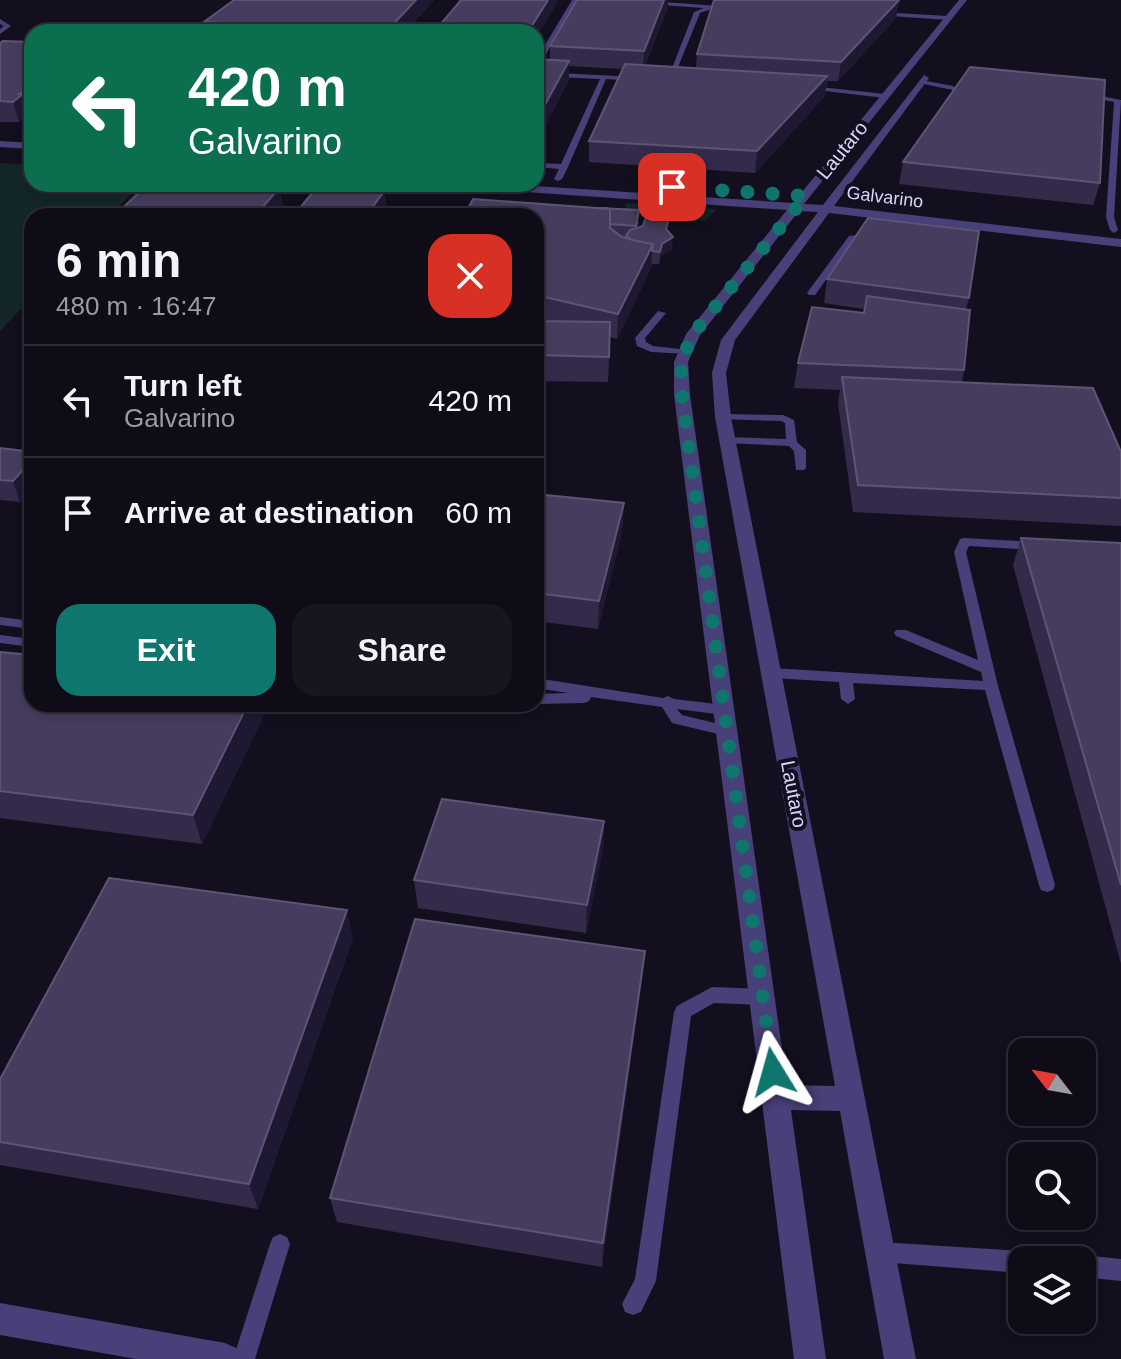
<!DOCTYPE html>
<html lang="en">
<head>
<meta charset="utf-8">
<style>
	:root { --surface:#0f0b17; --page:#181420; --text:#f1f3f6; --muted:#9b9ba1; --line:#2f2b36; --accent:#0f766e }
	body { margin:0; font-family:Helvetica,sans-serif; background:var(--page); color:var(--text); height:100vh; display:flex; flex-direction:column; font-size:30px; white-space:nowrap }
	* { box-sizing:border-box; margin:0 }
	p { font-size:26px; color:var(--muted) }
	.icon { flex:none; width:44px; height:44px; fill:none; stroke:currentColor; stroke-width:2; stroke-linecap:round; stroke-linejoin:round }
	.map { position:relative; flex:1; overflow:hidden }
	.side { position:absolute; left:24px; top:208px; width:520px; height:504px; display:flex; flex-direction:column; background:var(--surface); border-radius:24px; box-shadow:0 4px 12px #0003,0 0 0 2px var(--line) }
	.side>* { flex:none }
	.hud { position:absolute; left:24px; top:24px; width:520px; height:168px; border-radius:24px; box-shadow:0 4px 12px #0003,0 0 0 2px var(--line); background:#0b6e4f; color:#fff; overflow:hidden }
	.needle { width:52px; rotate:301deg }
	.tools { position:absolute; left:1008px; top:1038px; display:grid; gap:16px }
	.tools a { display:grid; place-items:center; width:88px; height:88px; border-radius:16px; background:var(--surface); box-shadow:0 4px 12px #0003,0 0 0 2px var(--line); font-size:40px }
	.pin { position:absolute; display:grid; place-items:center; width:68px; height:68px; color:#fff; margin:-34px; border-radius:16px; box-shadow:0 4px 12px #0006 }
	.me { position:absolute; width:88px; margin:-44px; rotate:352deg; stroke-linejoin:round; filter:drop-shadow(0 0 6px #0008) }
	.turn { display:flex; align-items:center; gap:28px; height:168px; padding:0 32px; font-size:36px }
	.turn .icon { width:104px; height:104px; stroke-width:2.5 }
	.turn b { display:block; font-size:56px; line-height:68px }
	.round { display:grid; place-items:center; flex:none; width:84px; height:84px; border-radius:24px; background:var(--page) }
	.head { display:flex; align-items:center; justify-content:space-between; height:136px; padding:0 32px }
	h1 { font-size:48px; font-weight:700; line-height:60px }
	.action { display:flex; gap:16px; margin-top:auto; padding:16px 32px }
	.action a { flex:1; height:92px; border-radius:24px; background:var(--accent); color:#fff; font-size:32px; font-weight:700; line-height:92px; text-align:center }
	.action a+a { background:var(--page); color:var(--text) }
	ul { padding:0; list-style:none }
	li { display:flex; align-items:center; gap:24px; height:112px; padding:0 32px; border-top:2px solid var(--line) }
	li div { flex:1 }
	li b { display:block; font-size:30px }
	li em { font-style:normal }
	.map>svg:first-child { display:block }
	.green { fill:#132728 }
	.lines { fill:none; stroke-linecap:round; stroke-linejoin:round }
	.service { fill:#484078; fill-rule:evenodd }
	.minor { fill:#484078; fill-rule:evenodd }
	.wall { fill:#342b4b }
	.shaded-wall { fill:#1f1832 }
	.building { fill:#463d5e; stroke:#5d5476; stroke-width:2 }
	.route { stroke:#0f766e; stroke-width:14; stroke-dasharray:0 25.2 }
	.labels { text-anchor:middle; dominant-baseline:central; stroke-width:8; stroke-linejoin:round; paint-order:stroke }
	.far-street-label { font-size:18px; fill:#dbd3f9; stroke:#140f1f }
	.street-label { font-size:20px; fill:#dbd3f9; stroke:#140f1f }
</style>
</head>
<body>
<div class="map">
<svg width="1121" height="1359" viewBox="0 0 1121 1359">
	<rect width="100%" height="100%" fill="#140f1f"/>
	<g class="green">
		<polygon points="0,163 32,165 32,184 140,184 110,216 32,216 32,297 0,331"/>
		<polygon points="626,203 717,209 705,221 644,218 644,214 625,213"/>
	</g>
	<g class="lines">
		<g class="service">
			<polygon points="572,0 578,0 539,66 536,68 536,60"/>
			<polygon points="649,1 733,7 714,8 700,13 672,82 667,81 694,12 704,8 647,4"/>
			<polygon points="878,12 948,16 951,18 948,20 876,15"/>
			<polygon points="0,19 11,26 0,34 0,29 4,26 0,24"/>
			<polygon points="536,72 637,77 640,79 637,81 606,79 568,167 562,179 558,181 554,179 559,169 536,167 536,163 561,164 600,79 536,76"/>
			<polygon points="921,80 953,86 956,88 953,90 919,83"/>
			<polygon points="810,86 885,94 888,96 885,98 808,89"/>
			<polygon points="1085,93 1121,100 1114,217 1118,230 1114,233 1110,230 1106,217 1114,102 1083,96"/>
			<polygon points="871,233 875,236 874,238 855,240 815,295 809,295 807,293 849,236"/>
			<polygon points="658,311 666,313 645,338 646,342 653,346 689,350 689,354 651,352 637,346 635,338"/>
			<polygon points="723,414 783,415 794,420 797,442 806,450 806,468 804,470 796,470 794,451 789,446 727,443 721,440 727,437 786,439 785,423 781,421 719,419 719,415"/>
			<polygon points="964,538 1037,542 1043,546 1037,550 969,546 966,552 998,686 1055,885 1053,890 1047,892 1041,890 1039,885 985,690 853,683 855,699 848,704 841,699 839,682 772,678 765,673 772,668 983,681 981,672 896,636 894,633 896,630 906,630 978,660 954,552 960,539"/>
			<polygon points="0,617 32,621 32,629 0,625"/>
			<polygon points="0,635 32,639 32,647 0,643"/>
			<polygon points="536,678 663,698 668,696 674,699 724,705 731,710 724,715 677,709 682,715 731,727 733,731 731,735 726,736 672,723 662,707 591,697 589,701 584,703 536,704 536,694 568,693 536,688"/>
			<polygon points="712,987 762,989 768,992 771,997 768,1002 762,1005 714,1003 691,1016 656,1281 641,1312 633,1315 625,1312 622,1304 635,1279 674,1012 677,1006"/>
			<polygon points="280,1234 287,1237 290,1244 255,1359 233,1359 270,1244 273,1237"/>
			<polygon points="880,1242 1022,1251 1029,1255 1032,1260 1022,1260 1022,1273 880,1262 873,1259 870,1252 873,1245"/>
			<polygon points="1082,1255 1121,1259 1121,1281 1082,1277 1082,1260 1074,1260"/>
		</g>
		<g class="minor">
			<path d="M959,0H967L804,204L823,205L924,75L929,78L834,206L1121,239V247L829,213L735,340L726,373L731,417L916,1359H884L840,1111L791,1110L826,1359H794L674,395V362L686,334L787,210L453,187L447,184H504L793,203ZM799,211L818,212L721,340L712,373L715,417L835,1086L787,1085L690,395L688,362L700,335Z"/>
			<polygon points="0,141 32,143 32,149 0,147"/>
			<polygon points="0,1303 225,1343 236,1348 241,1359 136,1359 0,1335"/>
		</g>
	</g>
	<g class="wall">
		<polygon points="234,0 434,0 405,32 206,32 204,22"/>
		<polygon points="577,0 668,0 668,7 645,66 696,68 697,54 899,0 896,18 838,81 827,81 825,96 755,173 589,162 589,141 623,69 569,66 569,80 536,143 536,59 550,60 550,46"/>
		<polygon points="0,43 29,114 19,122 0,122"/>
		<polygon points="903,162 1100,183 1093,205 899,184"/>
		<polygon points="536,216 639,222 637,228 668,231 672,249 661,256 659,264 652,264 651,268 617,339 610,337 608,382 536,381 536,321 542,321 536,320"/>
		<polygon points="827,279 969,298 966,309 964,370 962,382 1121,452 1121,526 853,512 838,403 840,390 794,388 798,363 864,313 864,309 824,303"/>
		<polygon points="0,448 32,452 32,489 20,502 0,500"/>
		<polygon points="536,494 624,503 622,531 598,629 536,621"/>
		<polygon points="1021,538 1121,543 1121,964 1013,565"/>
		<polygon points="0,652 32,704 266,704 267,709 202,844 0,818"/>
		<polygon points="604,821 603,849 586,933 418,908 414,880"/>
		<polygon points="353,938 258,1209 0,1165 0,1079"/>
		<polygon points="645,951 642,979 602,1267 337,1222 330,1198"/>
	</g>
	<g class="shaded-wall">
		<polygon points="416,0 434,0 405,32 386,32"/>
		<polygon points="548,0 559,0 536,38 536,32 528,32"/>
		<polygon points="664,0 668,0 668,7 643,70 644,51"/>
		<polygon points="899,0 896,18 838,81 841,62"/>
		<polygon points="569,61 569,80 536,143 536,121"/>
		<polygon points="827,76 825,96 755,173 757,151"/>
		<polygon points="32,85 32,109 28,112 29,114 19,122 13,102 19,94"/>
		<polygon points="280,187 284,210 279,216 255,216"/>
		<polygon points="385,190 387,212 384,216 366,216"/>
		<polygon points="673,237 672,249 661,256 659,264 660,252 662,244"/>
		<polygon points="653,244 651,268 617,339 618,314"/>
		<polygon points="32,460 32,489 20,502 13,481"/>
		<polygon points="624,503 622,531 598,629 599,601"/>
		<polygon points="248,704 266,704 267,709 202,844 193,815"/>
		<polygon points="604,821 603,849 586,933 587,905"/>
		<polygon points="347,910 353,938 258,1209 249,1184"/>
		<polygon points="645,951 642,979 602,1267 603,1243"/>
	</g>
	<g class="building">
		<polygon points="234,0 416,0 386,32 204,22"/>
		<polygon points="461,0 548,0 528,32 434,32"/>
		<polygon points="577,0 664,0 644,51 550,46"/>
		<polygon points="714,0 899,0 841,62 697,54"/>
		<polygon points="3,41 32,42 32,85 19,94 23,94 13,102 0,101 0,43"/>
		<polygon points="536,59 569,61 536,121"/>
		<polygon points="625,64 827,76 757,151 589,141"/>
		<polygon points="970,67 1105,80 1100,183 903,162"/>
		<polygon points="148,184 234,184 280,187 255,216 114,216"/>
		<polygon points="319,185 385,190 366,216 293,216"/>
		<polygon points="473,199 610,209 610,228 622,237 653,244 618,314 536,295 536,216 464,216"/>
		<polygon points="597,208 639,210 636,226 610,224 610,209"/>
		<polygon points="646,216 669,218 666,229 673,237 662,244 660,252 652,251 653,244 632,240 626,236 630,230 643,226"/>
		<polygon points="868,218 979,231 969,298 827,279"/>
		<polygon points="867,296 970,310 964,370 798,363 812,307 864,313"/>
		<polygon points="536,321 610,322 609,357 536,355"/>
		<polygon points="842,377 1093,388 1121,452 1121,498 858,485"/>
		<polygon points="0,448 32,452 32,460 13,481 0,480"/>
		<polygon points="536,494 624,503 599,601 536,593"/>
		<polygon points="1021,538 1121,543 1121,885"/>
		<polygon points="0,652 32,655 32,704 248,704 193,815 0,791"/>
		<polygon points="442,799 604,821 587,905 414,880"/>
		<polygon points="109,878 347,910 249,1184 0,1142 0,1079"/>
		<polygon points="415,919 645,951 603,1243 330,1198"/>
	</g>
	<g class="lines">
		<polyline class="route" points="672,187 806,196 693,334 681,362 682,395 773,1072"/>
	</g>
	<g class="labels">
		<g class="far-street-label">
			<text transform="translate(885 197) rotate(7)">Galvarino</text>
		</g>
		<g class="street-label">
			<text transform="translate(842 150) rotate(-51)">Lautaro</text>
			<text transform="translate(794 794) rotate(79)">Lautaro</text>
		</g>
	</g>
</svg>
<div class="tools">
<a><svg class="needle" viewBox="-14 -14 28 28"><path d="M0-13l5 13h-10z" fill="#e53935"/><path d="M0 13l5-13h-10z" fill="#9b9ba1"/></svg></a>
<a><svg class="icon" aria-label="search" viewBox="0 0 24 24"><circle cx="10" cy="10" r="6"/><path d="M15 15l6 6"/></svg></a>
<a><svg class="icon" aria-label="layers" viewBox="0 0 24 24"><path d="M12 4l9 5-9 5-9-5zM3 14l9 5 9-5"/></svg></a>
</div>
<div class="pin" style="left:672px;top:187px;background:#d93025"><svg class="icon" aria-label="arrive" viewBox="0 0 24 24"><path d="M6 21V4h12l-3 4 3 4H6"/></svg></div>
<svg class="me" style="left:773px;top:1072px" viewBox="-20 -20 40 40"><path d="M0-17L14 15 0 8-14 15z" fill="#0f766e" stroke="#fff" stroke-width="4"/></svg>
<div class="hud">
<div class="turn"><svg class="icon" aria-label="left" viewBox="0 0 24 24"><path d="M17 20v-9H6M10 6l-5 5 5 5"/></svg><div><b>420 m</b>Galvarino</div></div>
</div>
<section class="side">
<div class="head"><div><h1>6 min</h1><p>480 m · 16:47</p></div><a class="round" style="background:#d93025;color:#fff"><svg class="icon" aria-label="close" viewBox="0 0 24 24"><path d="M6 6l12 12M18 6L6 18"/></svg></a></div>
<ul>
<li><svg class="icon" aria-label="left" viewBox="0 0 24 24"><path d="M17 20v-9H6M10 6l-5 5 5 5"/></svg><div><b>Turn left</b><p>Galvarino</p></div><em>420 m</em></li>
<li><svg class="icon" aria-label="arrive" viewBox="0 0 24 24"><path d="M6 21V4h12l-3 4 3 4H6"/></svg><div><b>Arrive at destination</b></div><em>60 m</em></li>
</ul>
<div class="action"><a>Exit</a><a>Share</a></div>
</section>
</div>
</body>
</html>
